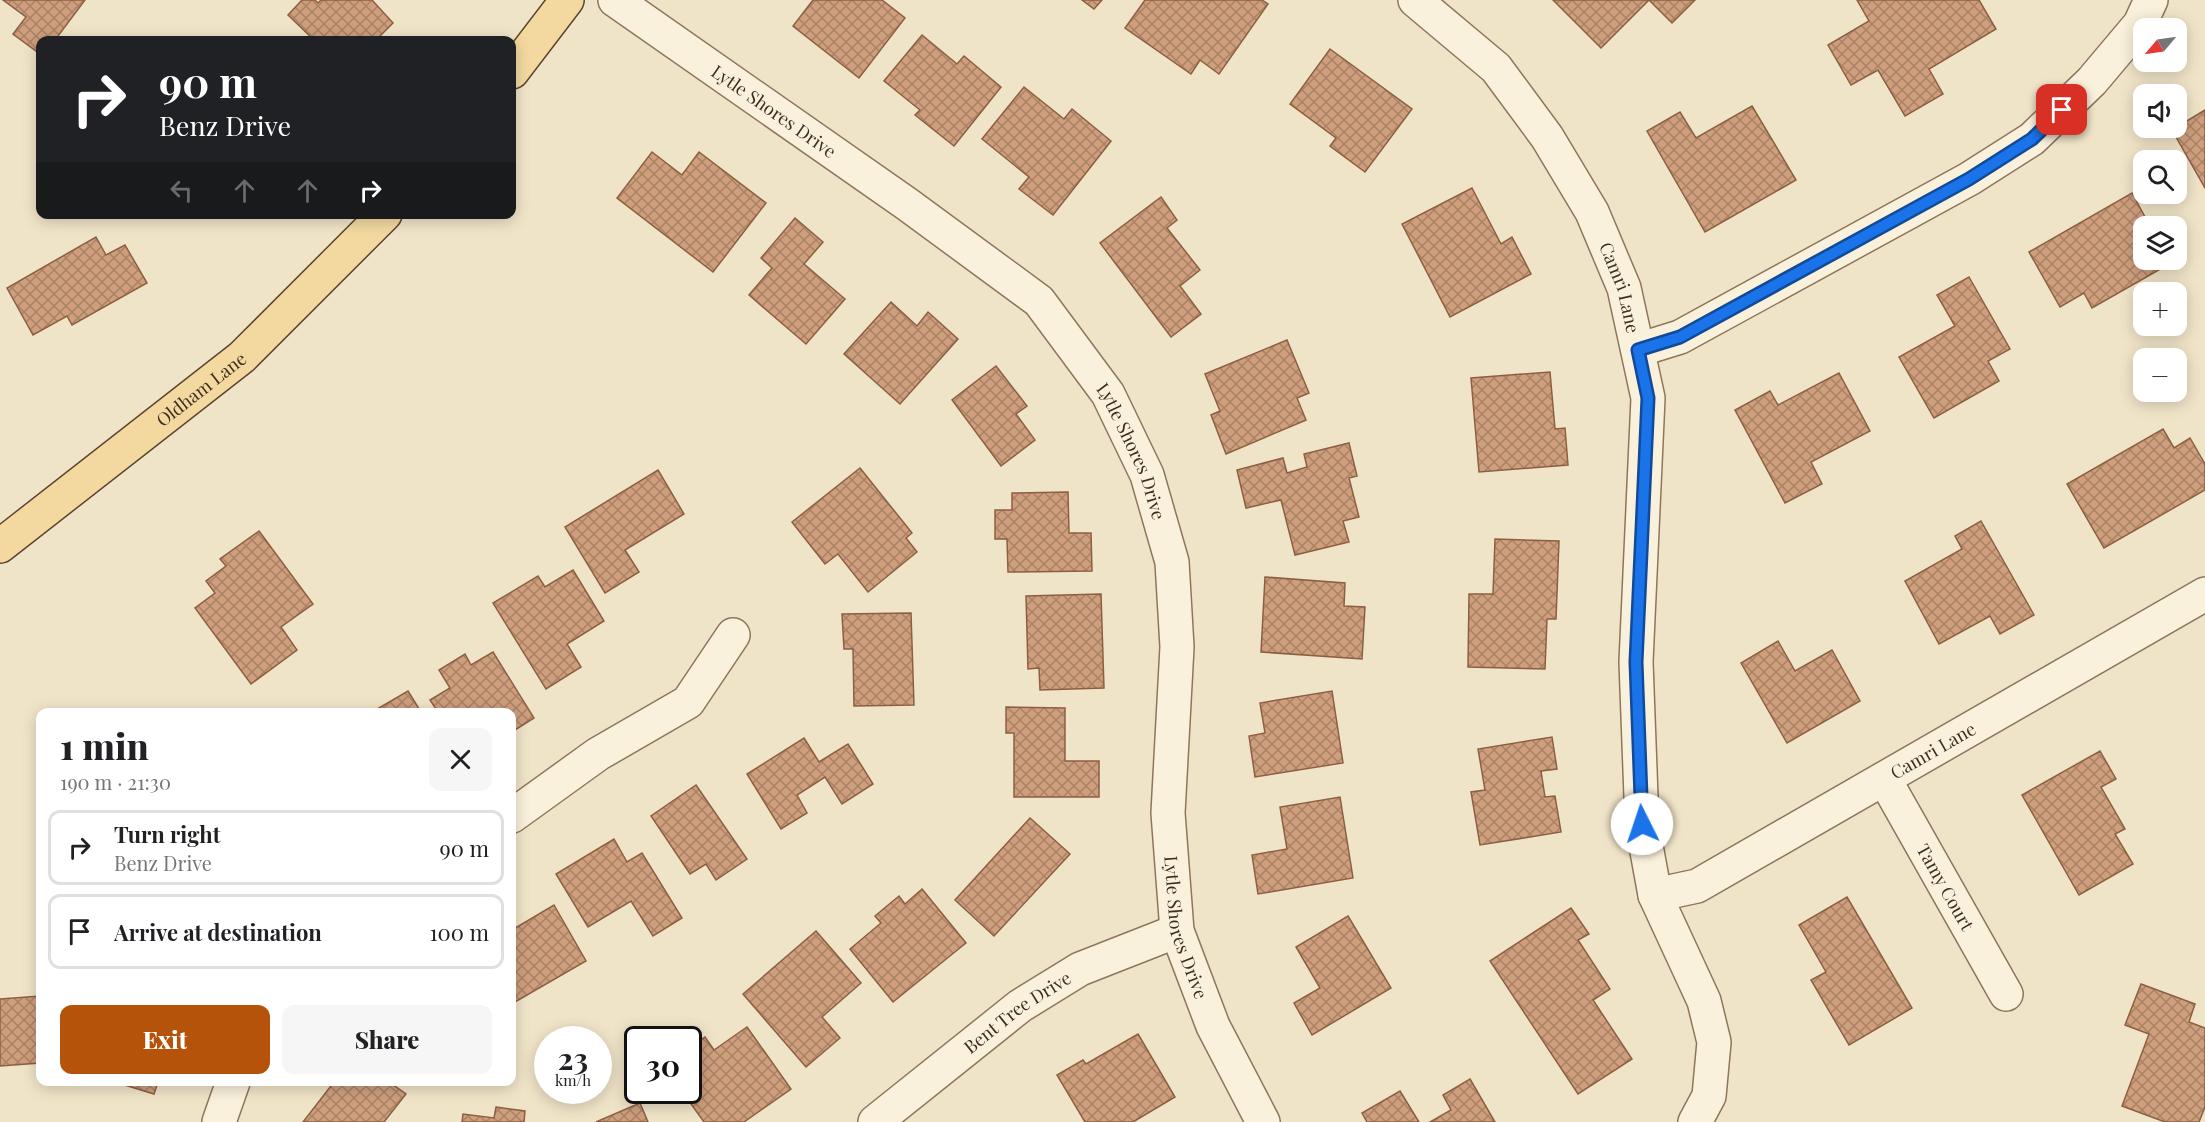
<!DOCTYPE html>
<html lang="en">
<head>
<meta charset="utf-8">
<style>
	:root { --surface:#fff; --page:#f6f6f6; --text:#202124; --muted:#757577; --line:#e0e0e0; --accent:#b45309 }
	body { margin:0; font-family:"Playfair Display",serif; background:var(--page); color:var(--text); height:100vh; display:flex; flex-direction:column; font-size:22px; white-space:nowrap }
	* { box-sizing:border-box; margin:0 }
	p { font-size:20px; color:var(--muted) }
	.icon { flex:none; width:33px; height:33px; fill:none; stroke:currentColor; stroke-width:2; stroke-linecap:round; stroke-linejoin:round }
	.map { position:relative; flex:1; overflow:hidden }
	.sheet { position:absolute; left:36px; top:708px; width:480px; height:378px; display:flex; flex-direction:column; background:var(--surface); border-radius:12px; box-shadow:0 3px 15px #0003 }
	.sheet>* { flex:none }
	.hud { position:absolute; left:36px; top:36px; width:480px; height:183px; border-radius:12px; box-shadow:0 3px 15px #0003; background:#202124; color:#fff; overflow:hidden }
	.needle { width:39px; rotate:241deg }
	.tools { position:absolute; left:2133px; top:18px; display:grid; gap:12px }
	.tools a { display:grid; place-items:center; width:54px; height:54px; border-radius:12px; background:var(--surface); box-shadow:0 3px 15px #0003; font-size:30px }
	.speed { position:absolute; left:534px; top:1026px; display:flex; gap:12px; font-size:30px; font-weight:700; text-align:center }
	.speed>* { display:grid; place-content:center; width:78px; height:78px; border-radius:50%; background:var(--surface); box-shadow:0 3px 15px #0003; line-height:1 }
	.speed small { font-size:15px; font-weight:400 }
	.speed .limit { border:3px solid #111; border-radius:9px; background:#fff; color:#111 }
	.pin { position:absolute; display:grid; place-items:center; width:51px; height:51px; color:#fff; margin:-26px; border-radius:12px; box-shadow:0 3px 9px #0006 }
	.me { position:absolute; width:66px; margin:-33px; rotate:356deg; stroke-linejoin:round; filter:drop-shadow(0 0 4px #0008) }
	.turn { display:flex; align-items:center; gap:21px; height:126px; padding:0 24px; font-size:27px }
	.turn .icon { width:78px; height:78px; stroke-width:2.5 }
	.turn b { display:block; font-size:42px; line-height:51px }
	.lanes { display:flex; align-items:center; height:57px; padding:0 24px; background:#0003; justify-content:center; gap:30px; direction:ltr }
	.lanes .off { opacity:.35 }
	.round { display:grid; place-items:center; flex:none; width:63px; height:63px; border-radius:12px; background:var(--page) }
	.head { display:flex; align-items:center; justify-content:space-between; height:102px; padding:0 24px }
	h1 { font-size:36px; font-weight:800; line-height:45px }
	.button { display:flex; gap:12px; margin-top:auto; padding:12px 24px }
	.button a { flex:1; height:69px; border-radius:12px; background:var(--accent); color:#fff; font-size:24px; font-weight:800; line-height:69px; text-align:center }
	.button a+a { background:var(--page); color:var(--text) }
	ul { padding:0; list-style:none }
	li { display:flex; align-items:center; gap:18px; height:75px; margin:0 12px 9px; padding:0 12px; border:3px solid var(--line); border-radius:12px }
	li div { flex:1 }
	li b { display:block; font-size:22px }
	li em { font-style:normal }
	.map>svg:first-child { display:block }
	.building { fill:url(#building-cross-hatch); stroke:#8d5f41; stroke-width:1.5 }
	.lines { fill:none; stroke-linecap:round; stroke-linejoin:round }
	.minor-casing { stroke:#8d765c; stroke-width:36 }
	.major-casing { stroke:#5b4430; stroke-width:36 }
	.minor { stroke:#faf1dc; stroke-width:33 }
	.major { stroke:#f3d9a0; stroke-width:33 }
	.route-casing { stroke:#114b97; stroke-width:15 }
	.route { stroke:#1a73e8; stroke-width:10 }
	.labels { text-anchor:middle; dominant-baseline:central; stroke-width:5; stroke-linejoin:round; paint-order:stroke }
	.street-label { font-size:18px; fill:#3d2e20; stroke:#f7eed8 }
</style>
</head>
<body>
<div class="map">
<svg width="2205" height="1122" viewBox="0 0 2205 1122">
	<defs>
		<pattern id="building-cross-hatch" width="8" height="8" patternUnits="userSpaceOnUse" patternTransform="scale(1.5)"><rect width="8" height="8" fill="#cf9f7d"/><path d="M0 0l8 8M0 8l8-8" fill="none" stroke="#a98266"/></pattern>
	</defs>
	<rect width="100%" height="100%" fill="#f0e4c8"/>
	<g class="building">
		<polygon points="3,0 85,0 55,40 40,40 40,54 13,34 26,17"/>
		<polygon points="302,0 315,0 318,3 321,0 372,0 393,23 376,40 314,40 288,15"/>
		<polygon points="813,0 882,0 905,18 859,78 793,26"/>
		<polygon points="1082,0 1102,0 1094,9"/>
		<polygon points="1145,0 1262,0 1268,4 1219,74 1200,60 1191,74 1125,28"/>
		<polygon points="1553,0 1649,0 1601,48"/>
		<polygon points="1649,0 1695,0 1672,23"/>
		<polygon points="1857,0 1979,0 1996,29 1929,69 1943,94 1905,116 1878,70 1851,85 1828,45 1869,21"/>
		<polygon points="922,35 957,64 964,56 1001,87 954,146 915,115 920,110 884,81"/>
		<polygon points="1330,49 1412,109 1365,172 1330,146 1336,138 1290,104"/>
		<polygon points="1024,87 1064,119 1072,109 1111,141 1053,215 1019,189 1029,177 982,139"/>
		<polygon points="1752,106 1796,180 1705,232 1647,131 1680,112 1696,138"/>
		<polygon points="2205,110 2205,188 2172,130"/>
		<polygon points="652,152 682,175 699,152 766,203 713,272 617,198"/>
		<polygon points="1472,188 1501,244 1512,237 1531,274 1450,317 1402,224"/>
		<polygon points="2132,193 2150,226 2144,226 2144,260 2169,260 2171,263 2092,308 2084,293 2060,307 2029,252"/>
		<polygon points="1161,197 1177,220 1167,228 1200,270 1180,286 1201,314 1171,337 1100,243"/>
		<polygon points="795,218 823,242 804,264 845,299 806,344 749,295 772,268 761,258"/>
		<polygon points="96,237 106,255 125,245 147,283 72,325 67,316 33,335 7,288"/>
		<polygon points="1969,277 2010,349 1988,361 1999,381 1934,418 1899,357 1955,326 1937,295"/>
		<polygon points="891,302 917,326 928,312 958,339 900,404 844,354"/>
		<polygon points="1287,340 1309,393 1297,398 1306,420 1226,454 1211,415 1220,411 1205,374"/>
		<polygon points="996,366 1027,406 1016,414 1035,440 1001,466 952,400"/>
		<polygon points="1550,372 1555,429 1565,428 1568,465 1479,472 1471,378"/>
		<polygon points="1839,373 1870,431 1811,462 1822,484 1785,503 1735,410 1770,391 1778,405"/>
		<polygon points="2163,429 2174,448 2190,438 2205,464 2205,490 2104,548 2067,484"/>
		<polygon points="1349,443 1357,476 1349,478 1359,517 1343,521 1349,542 1295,555 1281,500 1246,508 1237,470 1283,458 1287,473 1307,467 1304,454"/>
		<polygon points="860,468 912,533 906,538 917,552 868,592 838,554 825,564 792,522"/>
		<polygon points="658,470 684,514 625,550 639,572 605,593 565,527"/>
		<polygon points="1068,492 1069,533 1091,533 1092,571 1008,572 1007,539 995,539 995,510 1012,510 1012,493"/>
		<polygon points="1981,521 2034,615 2000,634 1990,616 1939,644 1905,581 1962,549 1955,536"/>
		<polygon points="259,531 313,604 281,627 297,650 251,684 195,608 215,593 206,581 226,566 220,559"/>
		<polygon points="1495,539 1559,541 1556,619 1547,619 1545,669 1468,667 1469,594 1493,594"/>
		<polygon points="573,570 604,621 567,644 581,667 546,689 493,603 538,576 545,587"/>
		<polygon points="1265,577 1345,583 1344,606 1365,607 1362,659 1261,652"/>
		<polygon points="1101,594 1104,688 1040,690 1039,668 1028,669 1026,596"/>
		<polygon points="911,613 914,705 854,706 853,649 844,649 842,614"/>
		<polygon points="1778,641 1795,671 1832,650 1860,701 1787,743 1741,663"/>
		<polygon points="493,652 534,718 512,732 512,712 438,712 430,700 450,688 439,670 465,654 471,665"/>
		<polygon points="408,691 421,712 372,712"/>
		<polygon points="1332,691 1343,763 1255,777 1249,736 1265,733 1260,703"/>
		<polygon points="1006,707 1065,708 1065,761 1099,761 1099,797 1014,797 1014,733 1006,733"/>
		<polygon points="1552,737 1557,769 1541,771 1545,797 1555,796 1561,832 1480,845 1471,792 1485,790 1478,749"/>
		<polygon points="804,738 819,762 848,744 873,784 842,804 825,777 797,795 807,813 781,829 747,774"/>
		<polygon points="2100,751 2116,779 2101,787 2125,829 2115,834 2133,864 2079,895 2022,795"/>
		<polygon points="696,785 747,859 716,880 706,864 690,874 651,816"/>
		<polygon points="1340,797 1353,878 1258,894 1252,855 1287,849 1280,807"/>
		<polygon points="1030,818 1070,854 994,936 955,900"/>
		<polygon points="614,839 627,862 642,853 682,918 653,936 631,901 588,927 556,874"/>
		<polygon points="922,889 966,943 893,1002 850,949 881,923 875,916 899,896 905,904"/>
		<polygon points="1847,897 1912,1008 1849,1045 1811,980 1826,972 1799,925"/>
		<polygon points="554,905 586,961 515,1002 512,997 512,930"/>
		<polygon points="1571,908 1589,934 1578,940 1610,989 1593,1000 1632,1059 1578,1094 1490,961"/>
		<polygon points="1348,916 1391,988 1312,1035 1294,1003 1320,988 1296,947"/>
		<polygon points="816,931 861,983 822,1017 840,1038 806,1067 743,994"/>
		<polygon points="2141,984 2195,1004 2189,1022 2205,1028 2205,1107 2199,1122 2165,1122 2122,1106 2149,1034 2125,1025"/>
		<polygon points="40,996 40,1063 0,1066 0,999"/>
		<polygon points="747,1027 791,1089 744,1122 704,1122 681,1090 688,1090 688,1048 705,1037 714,1050"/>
		<polygon points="1138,1034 1175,1097 1133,1122 1085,1122 1057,1075 1083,1060 1086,1064"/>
		<polygon points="1470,1079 1495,1122 1430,1122 1451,1110 1443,1095"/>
		<polygon points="115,1082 158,1082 154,1094"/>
		<polygon points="334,1082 389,1082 406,1094 384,1122 303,1122"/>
		<polygon points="1400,1091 1419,1122 1367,1122 1362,1113"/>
		<polygon points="640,1103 648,1122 596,1122"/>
		<polygon points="496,1107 525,1111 524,1122 462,1122 463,1114 494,1118"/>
	</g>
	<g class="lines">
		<defs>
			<g id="minor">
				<path id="s1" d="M615,0L907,204L1039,301L1108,394L1147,475L1172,562L1177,647L1168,813L1177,931L1213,1026L1263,1122"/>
				<path id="s2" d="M1415,0L1496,68L1547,137L1592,212L1624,288L1648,398L1636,662L1642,824L1655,895L1704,1001L1714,1042L1709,1096L1695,1122"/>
				<polyline points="1638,350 1680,337 1969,179 2032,139 2092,81 2140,24 2151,0"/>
				<path id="s3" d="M1885,780L2006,994"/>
				<polyline points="512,816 598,754 688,702 733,635"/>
				<path id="s4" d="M1655,895L1697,886L2205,594"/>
				<polyline points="219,1122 233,1082"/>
				<path id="s5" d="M875,1122L1020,1006L1080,969L1177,931"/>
			</g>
			<g id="major">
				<polyline points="512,72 567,0"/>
				<path id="s6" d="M0,546L242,357L385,214"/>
			</g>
		</defs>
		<use href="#minor" class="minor-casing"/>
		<use href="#major" class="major-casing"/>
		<use href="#minor" class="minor"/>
		<use href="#major" class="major"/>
	</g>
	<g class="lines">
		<defs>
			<polyline id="route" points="1642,824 1636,662 1648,398 1638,350 1680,337 1969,179 2032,139 2062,110"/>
		</defs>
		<use href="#route" class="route-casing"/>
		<use href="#route" class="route"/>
	</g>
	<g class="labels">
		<g class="street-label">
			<text stroke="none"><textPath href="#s1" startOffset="194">Lytle Shores Drive</textPath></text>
			<text stroke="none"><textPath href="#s2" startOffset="360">Camri Lane</textPath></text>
			<text stroke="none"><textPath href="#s6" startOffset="255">Oldham Lane</textPath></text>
			<text stroke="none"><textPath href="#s1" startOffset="698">Lytle Shores Drive</textPath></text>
			<text stroke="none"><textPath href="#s4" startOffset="315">Camri Lane</textPath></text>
			<text stroke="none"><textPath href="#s3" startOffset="123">Tamy Court</textPath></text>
			<text stroke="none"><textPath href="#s1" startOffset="1184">Lytle Shores Drive</textPath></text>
			<text stroke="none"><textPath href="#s5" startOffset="180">Bent Tree Drive</textPath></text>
		</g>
	</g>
</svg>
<div class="tools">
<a><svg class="needle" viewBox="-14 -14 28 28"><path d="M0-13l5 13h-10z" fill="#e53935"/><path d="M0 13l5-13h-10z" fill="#757577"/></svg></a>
<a><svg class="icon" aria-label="sound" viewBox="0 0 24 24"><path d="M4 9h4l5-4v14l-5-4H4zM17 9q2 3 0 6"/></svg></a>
<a><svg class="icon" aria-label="search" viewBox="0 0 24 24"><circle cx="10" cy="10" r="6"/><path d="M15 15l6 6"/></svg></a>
<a><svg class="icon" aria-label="layers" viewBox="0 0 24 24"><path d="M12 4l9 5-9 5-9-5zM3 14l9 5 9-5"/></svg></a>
<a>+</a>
<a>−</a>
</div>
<div class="speed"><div>23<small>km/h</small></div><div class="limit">30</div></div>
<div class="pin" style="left:2062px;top:110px;background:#d93025"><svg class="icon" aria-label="arrive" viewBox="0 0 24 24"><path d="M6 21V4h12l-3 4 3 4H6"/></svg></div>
<svg class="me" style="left:1642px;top:824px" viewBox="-20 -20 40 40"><circle r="19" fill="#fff"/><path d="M0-13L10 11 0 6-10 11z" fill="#1a73e8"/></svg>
<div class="hud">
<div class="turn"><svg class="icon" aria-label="right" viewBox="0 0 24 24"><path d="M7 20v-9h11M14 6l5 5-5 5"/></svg><div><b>90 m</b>Benz Drive</div></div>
<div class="lanes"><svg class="icon off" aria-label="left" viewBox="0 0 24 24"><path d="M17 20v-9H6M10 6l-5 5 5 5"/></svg><svg class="icon off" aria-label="ahead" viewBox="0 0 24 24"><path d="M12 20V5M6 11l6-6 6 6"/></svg><svg class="icon off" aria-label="ahead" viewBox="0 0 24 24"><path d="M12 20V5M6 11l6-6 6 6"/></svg><svg class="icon" aria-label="right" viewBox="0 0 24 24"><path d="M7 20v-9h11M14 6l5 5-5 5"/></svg></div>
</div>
<section class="sheet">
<div class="head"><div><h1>1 min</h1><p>190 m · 21:30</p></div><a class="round"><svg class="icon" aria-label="close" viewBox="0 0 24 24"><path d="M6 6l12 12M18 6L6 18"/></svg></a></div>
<ul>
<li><svg class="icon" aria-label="right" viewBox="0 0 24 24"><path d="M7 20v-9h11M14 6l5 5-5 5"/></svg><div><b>Turn right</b><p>Benz Drive</p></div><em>90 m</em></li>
<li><svg class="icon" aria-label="arrive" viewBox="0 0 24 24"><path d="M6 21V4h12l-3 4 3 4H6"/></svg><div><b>Arrive at destination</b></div><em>100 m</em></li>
</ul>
<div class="button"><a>Exit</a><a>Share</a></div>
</section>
</div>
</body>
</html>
